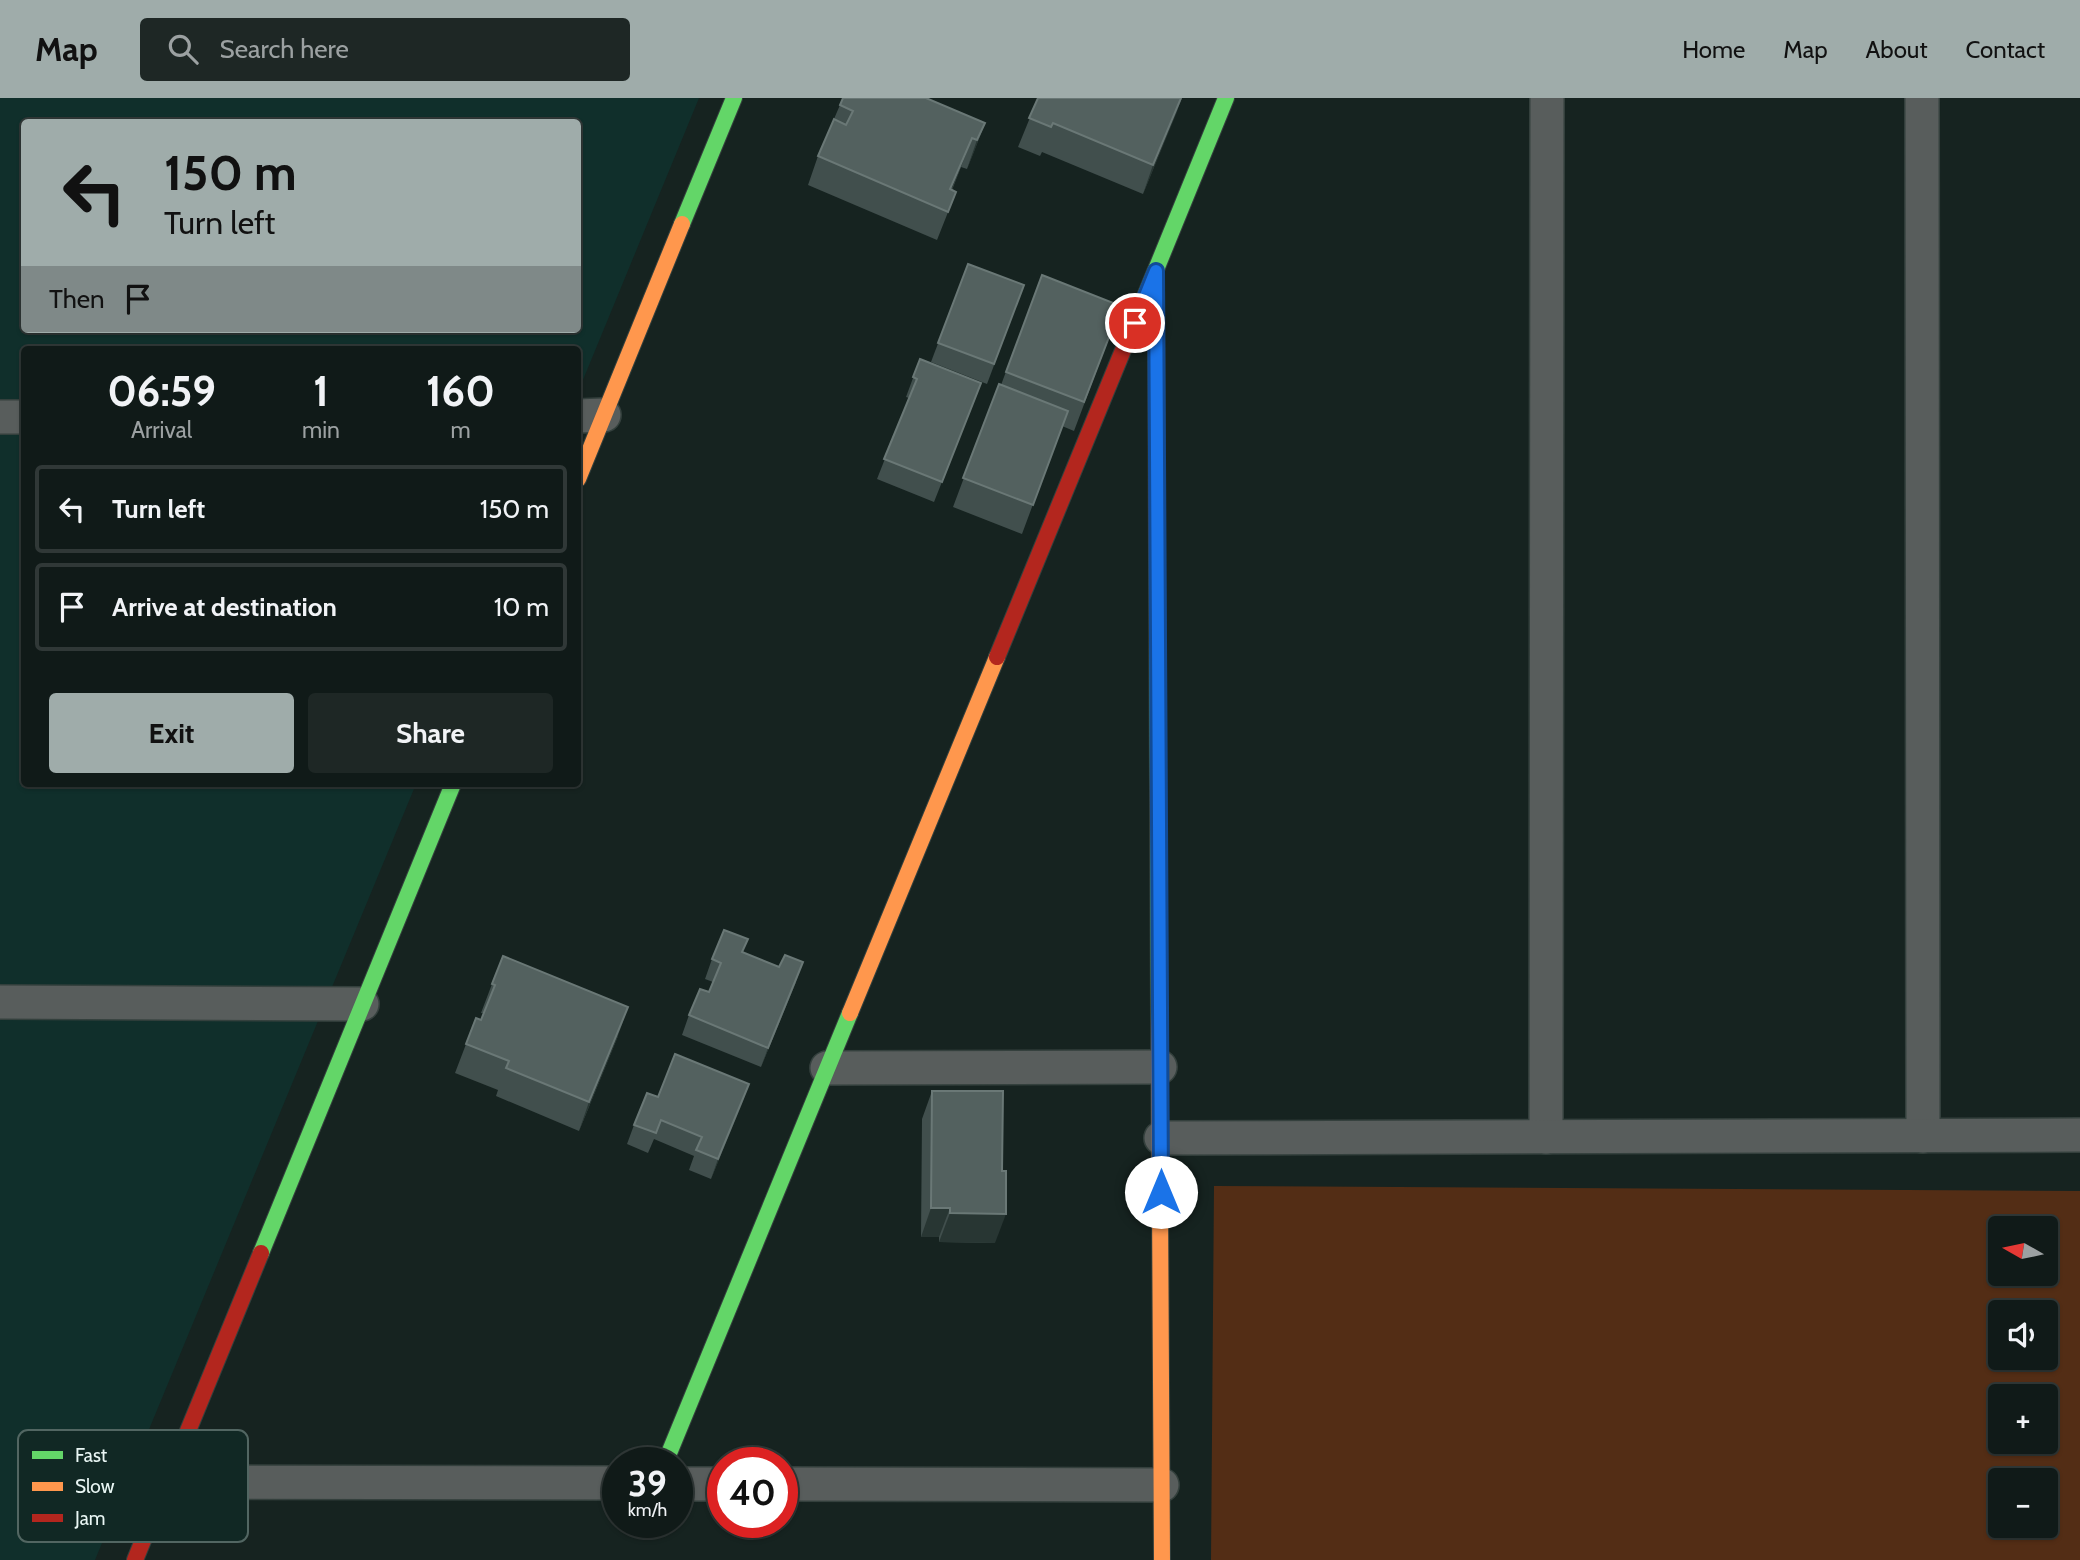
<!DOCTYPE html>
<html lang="en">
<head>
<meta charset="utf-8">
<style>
	:root { --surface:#101a18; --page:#1e2725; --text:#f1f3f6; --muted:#9ca1a2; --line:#303837; --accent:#9facaa }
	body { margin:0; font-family:Cabin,sans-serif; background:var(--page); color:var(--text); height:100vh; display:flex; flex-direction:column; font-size:26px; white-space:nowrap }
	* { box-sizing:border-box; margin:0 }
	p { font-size:23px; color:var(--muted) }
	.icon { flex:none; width:38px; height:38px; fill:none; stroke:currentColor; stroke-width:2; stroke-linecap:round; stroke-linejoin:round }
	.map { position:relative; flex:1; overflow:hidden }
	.sheet { position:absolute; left:21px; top:248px; width:560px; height:441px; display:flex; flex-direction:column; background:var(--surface); border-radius:7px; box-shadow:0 2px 5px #0004,0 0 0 2px var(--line) }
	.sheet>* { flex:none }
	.banner { position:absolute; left:21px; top:21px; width:560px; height:214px; border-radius:7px; box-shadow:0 2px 5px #0004,0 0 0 2px var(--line); background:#9facaa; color:#111; overflow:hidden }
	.needle { width:46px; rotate:279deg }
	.buttons { position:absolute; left:1988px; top:1118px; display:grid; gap:14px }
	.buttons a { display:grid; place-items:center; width:70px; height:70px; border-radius:7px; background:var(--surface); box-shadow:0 2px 5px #0004,0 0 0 2px var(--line); font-size:35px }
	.speed { position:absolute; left:602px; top:1349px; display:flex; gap:14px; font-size:35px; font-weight:700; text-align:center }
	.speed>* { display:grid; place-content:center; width:91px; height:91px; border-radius:50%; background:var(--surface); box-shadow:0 2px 5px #0004,0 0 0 2px var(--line); line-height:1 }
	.speed small { font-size:18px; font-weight:400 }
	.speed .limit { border:10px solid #d22; background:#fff; color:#111 }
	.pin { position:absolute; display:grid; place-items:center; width:60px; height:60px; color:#fff; margin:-30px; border:4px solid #fff; border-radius:50%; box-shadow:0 2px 7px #0007 }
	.me { position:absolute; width:77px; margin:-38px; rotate:0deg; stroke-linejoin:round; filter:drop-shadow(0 0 5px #0008) }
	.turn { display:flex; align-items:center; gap:24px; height:147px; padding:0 28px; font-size:32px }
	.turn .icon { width:91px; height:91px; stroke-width:2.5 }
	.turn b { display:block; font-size:49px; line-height:60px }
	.then { display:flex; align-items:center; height:66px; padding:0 28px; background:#0003; gap:14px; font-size:26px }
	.eta { display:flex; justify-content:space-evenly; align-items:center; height:119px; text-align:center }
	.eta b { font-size:42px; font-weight:800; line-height:49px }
	.cta { display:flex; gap:14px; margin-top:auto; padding:14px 28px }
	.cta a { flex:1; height:80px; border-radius:7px; background:var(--accent); color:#111; font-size:28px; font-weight:800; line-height:80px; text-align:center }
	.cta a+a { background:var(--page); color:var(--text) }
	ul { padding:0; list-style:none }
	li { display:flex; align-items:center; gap:21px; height:88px; margin:0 14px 10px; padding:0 14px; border:4px solid var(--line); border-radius:7px }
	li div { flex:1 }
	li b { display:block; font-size:26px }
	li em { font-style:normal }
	header { display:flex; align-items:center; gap:42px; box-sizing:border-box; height:98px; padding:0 35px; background:var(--accent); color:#111 }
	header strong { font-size:33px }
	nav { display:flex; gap:38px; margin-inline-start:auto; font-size:24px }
	.search { width:490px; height:63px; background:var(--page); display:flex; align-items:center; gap:18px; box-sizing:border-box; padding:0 24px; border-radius:7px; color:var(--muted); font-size:26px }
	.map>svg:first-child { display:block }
	.built { fill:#102f2b; fill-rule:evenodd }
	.green { fill:#532d15; fill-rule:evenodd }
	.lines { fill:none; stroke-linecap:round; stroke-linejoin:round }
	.street-casing { stroke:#34403d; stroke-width:36 }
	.fast-casing { stroke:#34403d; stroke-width:18 }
	.slow-casing { stroke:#34403d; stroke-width:18 }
	.jam-casing { stroke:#34403d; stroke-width:18 }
	.street { stroke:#585d5c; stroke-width:33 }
	.fast { stroke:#63d668; stroke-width:16 }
	.slow { stroke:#ff974d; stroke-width:16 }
	.jam { stroke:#b3261e; stroke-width:16 }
	.wall { fill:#414f4d }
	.shaded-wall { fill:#283633 }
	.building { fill:#53615f; stroke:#6a7876; stroke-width:2 }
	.route-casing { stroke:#114b97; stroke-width:18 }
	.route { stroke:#1a73e8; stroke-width:12 }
	.key { fill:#112824; stroke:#526662; stroke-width:2 }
	.key-label { font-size:19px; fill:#e9f6f4 }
</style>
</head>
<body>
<header>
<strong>Map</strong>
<div class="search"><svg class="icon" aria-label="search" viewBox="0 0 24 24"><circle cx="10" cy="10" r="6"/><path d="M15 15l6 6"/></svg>Search here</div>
<nav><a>Home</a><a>Map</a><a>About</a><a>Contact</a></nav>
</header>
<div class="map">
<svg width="2080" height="1462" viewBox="0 0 2080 1462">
	<rect width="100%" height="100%" fill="#162320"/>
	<path class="built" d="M0,0H699L578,294V252H24V686H416L95,1462H0ZM24,24H578V231H24Z"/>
	<path class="green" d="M1214,1088L2080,1093V1462H1211ZM2000,1130H2046V1176H2000ZM2000,1214H2046V1260H2000ZM2000,1298H2046V1344H2000ZM2046,1382V1428H2000V1382Z"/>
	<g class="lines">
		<defs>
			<g id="street">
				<polyline points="1922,0 1923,1038"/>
				<polyline points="578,318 604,317"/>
				<polyline points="0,319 24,319"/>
				<polyline points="0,904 362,906"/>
				<polyline points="827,970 1160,969"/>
				<polyline points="1546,1039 1547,0"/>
				<polyline points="1161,1040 2080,1037"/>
				<polyline points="167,1384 618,1385"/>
				<polyline points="677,1386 723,1386"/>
				<polyline points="782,1386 1162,1387"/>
			</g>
			<g id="fast">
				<polyline points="682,126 734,0"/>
				<polyline points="1135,223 1226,0"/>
				<polyline points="1157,464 1159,924"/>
				<polyline points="261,1155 453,686"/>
				<polyline points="665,1365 850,915"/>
			</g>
			<g id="slow">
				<polyline points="578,381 682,126"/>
				<polyline points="850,915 997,559"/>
				<polyline points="1159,924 1162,1462"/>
			</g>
			<g id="jam">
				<polyline points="1156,190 1157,464"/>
				<polyline points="997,559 1135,223"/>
				<polyline points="135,1462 261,1155"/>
			</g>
		</defs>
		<use href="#street" class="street-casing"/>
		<use href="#fast" class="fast-casing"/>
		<use href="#slow" class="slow-casing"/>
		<use href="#jam" class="jam-casing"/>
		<use href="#street" class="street"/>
		<use href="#fast" class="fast"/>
		<use href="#slow" class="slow"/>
		<use href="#jam" class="jam"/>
	</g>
	<g class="wall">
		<polygon points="843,0 985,25 967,71 961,69 952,92 956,94 937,142 808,87 818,58"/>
		<polygon points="1038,0 1182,0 1143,96 1042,54 1040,58 1018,49"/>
		<polygon points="968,166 1024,187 987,286 931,264"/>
		<polygon points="1042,177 1121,208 1074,333 1062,328 1022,436 953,409 999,286 1001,287"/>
		<polygon points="920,261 981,285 934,404 877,381 909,300 906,299"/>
		<polygon points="743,854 796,884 761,969 682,937 689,917 709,894 713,884 705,881 712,861"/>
		<polygon points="492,886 618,938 579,1033 496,998 498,992 455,975 476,920 481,922 483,915 481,915"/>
		<polygon points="749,986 711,1081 689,1072 694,1058 654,1041 648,1055 627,1046 634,1027 658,999"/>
		<polygon points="932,993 995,1145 939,1144 939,1139 921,1139 922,1021"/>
	</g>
	<g class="shaded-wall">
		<polygon points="1181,0 1177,14 1143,96 1153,67"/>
		<polygon points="985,25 974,54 967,71 977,42"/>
		<polygon points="972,40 961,69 943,112 950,91"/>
		<polygon points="803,864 796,884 761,969 768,950"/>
		<polygon points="628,909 618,938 579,1033 589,1004"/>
		<polygon points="749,986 742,1006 711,1081 718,1061"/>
		<polygon points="931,1110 950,1110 939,1139 921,1139"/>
		<polygon points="950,1115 1006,1116 995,1145 939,1144"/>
	</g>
	<g class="building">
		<polygon points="843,0 926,0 985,25 977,42 972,40 950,91 956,94 948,114 818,58 834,21 846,27 853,13 840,7"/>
		<polygon points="1038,0 1181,0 1153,67 1053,25 1051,29 1029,20"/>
		<polygon points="968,166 1024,187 994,266 938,245"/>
		<polygon points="1042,177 1121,208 1084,304 1006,274"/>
		<polygon points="920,261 981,285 942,384 884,361 917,281 913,279"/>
		<polygon points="999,286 1068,313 1033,407 963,380"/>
		<polygon points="724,832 748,841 742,854 779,869 785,857 803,864 768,950 689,917 700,891 709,894 721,865 712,861"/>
		<polygon points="503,858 628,909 589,1004 506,970 509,963 466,946 476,920 481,922 495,887 492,886"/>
		<polygon points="675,956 749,986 718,1061 696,1052 702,1039 661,1022 656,1035 634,1027 647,995 658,999"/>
		<polygon points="932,993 1003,993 1002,1073 1006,1073 1006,1116 950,1115 950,1110 931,1110"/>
	</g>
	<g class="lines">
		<defs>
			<polyline id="route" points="1135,225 1156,173 1161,1094"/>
		</defs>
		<use href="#route" class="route-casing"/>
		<use href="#route" class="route"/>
	</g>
	<rect x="18" y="1332" width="230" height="112" rx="10" class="key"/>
	<rect x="32" y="1353" width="31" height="8" fill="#63d668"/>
	<rect x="32" y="1384" width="31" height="9" fill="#ff974d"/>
	<rect x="32" y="1416" width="31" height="8" fill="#b3261e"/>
	<g class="key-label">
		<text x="75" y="1364">Fast</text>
		<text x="75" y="1395">Slow</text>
		<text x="75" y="1427">Jam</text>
	</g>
</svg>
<div class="buttons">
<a><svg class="needle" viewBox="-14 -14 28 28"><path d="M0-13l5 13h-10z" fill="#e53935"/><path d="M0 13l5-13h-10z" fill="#9ca1a2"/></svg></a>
<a><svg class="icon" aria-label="sound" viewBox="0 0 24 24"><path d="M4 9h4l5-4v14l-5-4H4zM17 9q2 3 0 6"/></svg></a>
<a>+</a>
<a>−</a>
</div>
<div class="speed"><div>39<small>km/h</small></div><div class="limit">40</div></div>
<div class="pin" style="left:1135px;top:225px;background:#d93025"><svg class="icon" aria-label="arrive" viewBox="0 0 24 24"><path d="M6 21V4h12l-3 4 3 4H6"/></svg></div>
<svg class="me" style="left:1161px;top:1094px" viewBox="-20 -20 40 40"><circle r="19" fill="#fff"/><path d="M0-13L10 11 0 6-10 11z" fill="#1a73e8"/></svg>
<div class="banner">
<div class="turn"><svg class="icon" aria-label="left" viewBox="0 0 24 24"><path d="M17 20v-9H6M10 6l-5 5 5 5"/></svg><div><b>150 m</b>Turn left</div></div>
<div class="then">Then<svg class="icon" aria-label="arrive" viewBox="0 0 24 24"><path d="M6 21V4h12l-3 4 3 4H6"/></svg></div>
</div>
<section class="sheet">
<div class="eta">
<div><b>06:59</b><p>Arrival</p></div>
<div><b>1</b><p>min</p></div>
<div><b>160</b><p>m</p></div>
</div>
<ul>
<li><svg class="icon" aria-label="left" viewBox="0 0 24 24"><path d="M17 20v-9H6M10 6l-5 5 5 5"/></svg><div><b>Turn left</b></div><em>150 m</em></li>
<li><svg class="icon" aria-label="arrive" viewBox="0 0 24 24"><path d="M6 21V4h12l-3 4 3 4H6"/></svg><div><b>Arrive at destination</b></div><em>10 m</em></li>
</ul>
<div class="cta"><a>Exit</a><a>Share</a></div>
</section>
</div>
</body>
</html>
